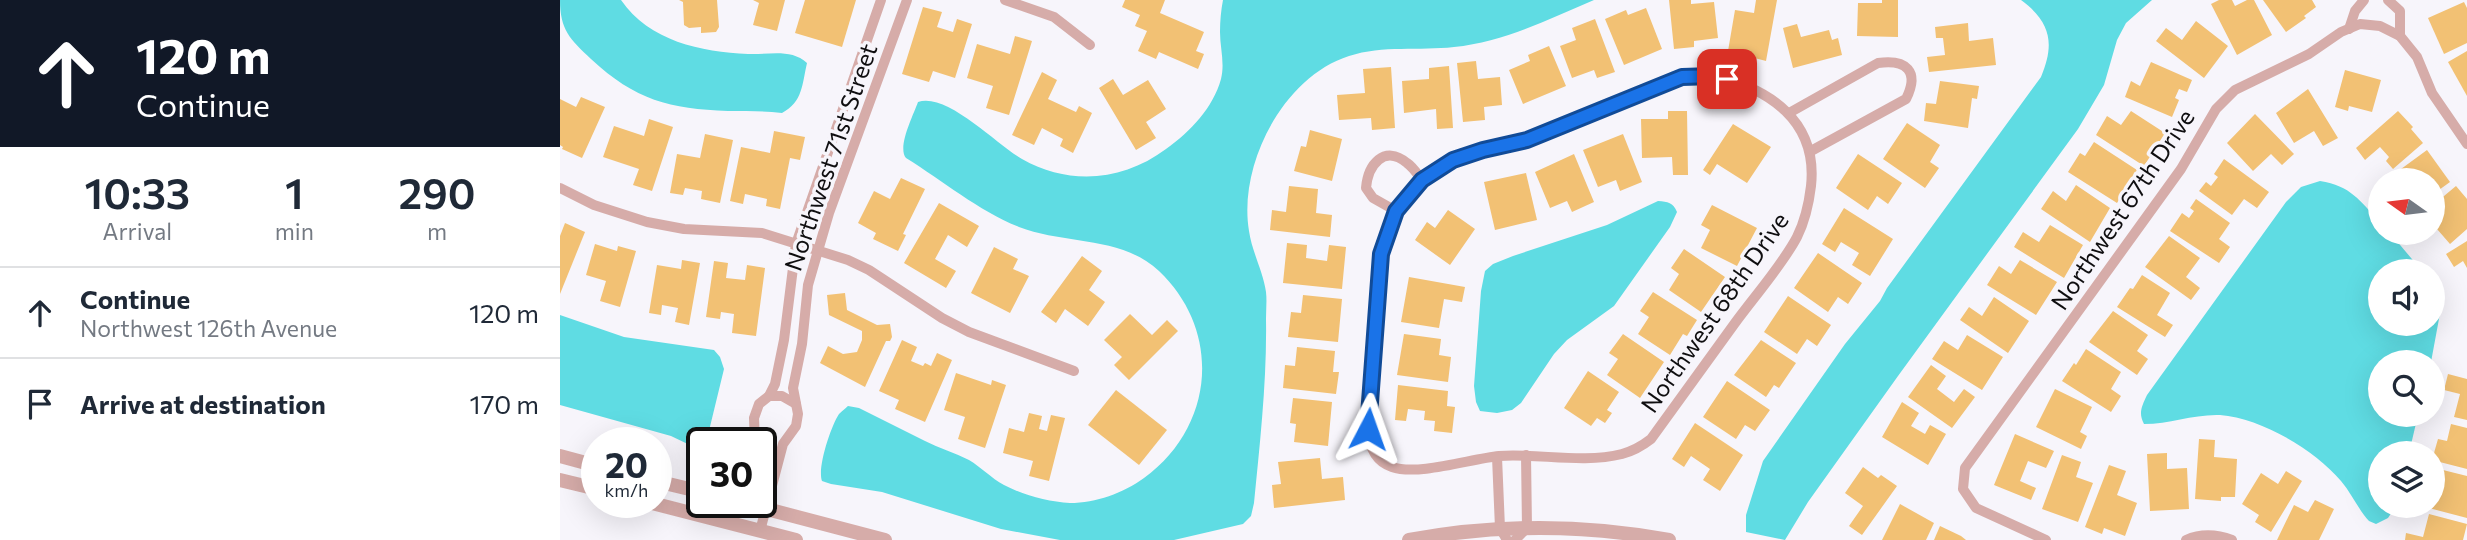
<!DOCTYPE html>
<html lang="en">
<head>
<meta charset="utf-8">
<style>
	:root { --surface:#fff; --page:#f6f6f7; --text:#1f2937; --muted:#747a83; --line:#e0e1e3 }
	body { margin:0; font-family:Commissioner,sans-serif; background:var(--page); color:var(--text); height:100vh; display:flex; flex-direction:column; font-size:26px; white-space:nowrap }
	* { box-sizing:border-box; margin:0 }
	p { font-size:23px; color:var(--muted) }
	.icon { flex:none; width:38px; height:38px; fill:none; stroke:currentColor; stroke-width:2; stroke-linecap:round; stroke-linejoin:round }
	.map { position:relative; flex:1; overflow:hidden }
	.details { display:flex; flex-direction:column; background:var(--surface); width:560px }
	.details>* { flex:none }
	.guide { background:#111827; color:#fff; overflow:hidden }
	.needle { width:46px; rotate:284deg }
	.tools { position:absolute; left:1808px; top:168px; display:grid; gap:14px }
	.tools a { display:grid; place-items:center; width:77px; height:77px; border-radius:50%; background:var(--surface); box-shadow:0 7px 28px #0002; font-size:35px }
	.speed { position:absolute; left:21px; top:427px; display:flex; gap:14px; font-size:35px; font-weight:700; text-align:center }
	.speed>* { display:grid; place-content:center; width:91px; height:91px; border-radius:50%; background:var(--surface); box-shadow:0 7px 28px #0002; line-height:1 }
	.speed small { font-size:18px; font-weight:400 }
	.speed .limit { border:4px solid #111; border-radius:10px; background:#fff; color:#111 }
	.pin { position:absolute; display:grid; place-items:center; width:60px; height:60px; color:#fff; margin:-30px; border-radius:14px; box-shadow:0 4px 10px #0006 }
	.me { position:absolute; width:77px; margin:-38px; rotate:4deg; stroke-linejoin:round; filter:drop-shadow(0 0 5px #0008) }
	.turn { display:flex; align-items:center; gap:24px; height:147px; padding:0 21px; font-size:32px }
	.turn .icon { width:91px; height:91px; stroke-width:2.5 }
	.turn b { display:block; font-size:49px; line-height:60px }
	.eta { display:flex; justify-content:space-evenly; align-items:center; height:119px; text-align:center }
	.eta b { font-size:42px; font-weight:600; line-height:49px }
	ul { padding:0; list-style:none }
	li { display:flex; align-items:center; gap:21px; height:91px; padding:0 21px; border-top:2px solid var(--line) }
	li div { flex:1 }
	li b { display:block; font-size:26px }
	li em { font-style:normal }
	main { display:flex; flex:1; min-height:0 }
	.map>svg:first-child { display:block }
	.water { fill:#5fdce3 }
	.building { fill:#f2c174 }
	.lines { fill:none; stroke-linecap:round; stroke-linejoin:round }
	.minor { stroke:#d6aca9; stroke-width:10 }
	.tertiary { stroke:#d6aca9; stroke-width:14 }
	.route-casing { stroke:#114b97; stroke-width:18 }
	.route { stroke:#1a73e8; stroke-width:12 }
	.labels { text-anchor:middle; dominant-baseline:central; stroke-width:7; stroke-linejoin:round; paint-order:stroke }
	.street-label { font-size:24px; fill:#0f0e10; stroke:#f7f5fb }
</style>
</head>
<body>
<main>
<section class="details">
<div class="guide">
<div class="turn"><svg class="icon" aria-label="ahead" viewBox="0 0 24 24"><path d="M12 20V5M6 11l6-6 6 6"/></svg><div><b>120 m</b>Continue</div></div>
</div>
<div class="eta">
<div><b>10:33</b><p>Arrival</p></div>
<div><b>1</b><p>min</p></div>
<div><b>290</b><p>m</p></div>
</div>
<ul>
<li><svg class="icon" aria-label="ahead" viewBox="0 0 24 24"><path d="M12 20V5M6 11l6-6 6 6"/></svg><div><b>Continue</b><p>Northwest 126th Avenue</p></div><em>120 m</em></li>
<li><svg class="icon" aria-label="arrive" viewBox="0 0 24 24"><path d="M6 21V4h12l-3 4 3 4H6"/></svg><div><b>Arrive at destination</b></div><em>170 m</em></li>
</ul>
</section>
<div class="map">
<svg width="1907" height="540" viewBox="0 0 1907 540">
	<rect width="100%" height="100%" fill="#f7f5fb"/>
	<g class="water">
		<path d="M0,0H61C89,41 141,52 188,54C208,55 231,48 247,63C242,84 243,102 222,113C204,111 187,111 168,111C110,109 75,100 31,59C10,39 0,30 0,0Z"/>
		<path d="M663,0H1034C989,19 944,42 894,47C859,51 823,45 789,56C723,77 678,165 689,231C692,252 703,271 706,292C707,301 706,310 706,319C707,380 700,442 694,503L691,516L683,524L614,540H500L441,529L322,492L271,484L262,481C257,468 271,426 279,414C280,413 287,407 288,406L299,408C321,419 343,430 365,441C379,448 395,453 409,460C421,467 431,478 444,485C463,495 488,502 510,503C536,503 563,493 584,478C654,427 663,332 599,271C560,235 505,245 459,227C419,211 383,181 346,158C337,147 353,116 358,102C387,92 437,145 462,159C510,186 563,181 606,149C630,132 653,108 661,79C665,63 660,48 660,32C660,21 661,10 663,0Z"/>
		<path d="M1461,0H1592L1566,23L1557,40L1544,85L1518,129L1338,376L1248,502L1225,540L1186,532V515L1203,461L1285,344L1320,301L1327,288L1481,77C1495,44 1491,22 1461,0Z"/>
		<path d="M1760,181C1791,186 1799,200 1820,222V233H1830L1862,271H1820V324H1872L1873,286L1881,308L1871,362H1820V415H1858L1849,453H1820V506H1836L1828,518L1816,524L1809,521C1798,509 1792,494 1781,481C1755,450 1701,418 1660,415C1634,414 1610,424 1584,424C1578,413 1582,406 1587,395L1726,202L1741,187Z"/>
		<path d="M1098,201C1108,202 1113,202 1117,212L1110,227L1054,306L1007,340L994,354L961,403L952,410L937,413L920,411L916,402L914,386L921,291L925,271L933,264L953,256L1047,225Z"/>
		<polygon points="0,315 64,337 154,350 160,357 164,369 147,439 141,445 134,447 111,436 0,405"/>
	</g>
	<g class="building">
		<polygon points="119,0 157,0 159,27 156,32 141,33 141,27 129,28 124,25 123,2"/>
		<polygon points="225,0 217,31 193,25 199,3 193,0"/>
		<polygon points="245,0 296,0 282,47 235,33"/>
		<polygon points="565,0 605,0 600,13 644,32 636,51 644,54 638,69 599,52 596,59 578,51 587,31 575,26 580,15 562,7"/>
		<polygon points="1109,0 1131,0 1131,4 1154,2 1158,38 1134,41 1134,47 1114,49"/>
		<polygon points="1196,0 1217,0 1206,61 1168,51 1175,10 1194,13"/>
		<polygon points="1322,0 1338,0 1338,37 1297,36 1298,3 1322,3"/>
		<polygon points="1659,0 1672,0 1675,6 1687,0 1694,0 1712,35 1677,55 1651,4"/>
		<polygon points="1703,0 1752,0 1756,7 1744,16 1746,18 1726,32"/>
		<polygon points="1904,2 1907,8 1907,43 1884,54 1868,18"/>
		<polygon points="363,7 382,12 377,27 393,32 397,19 412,24 395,78 373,71 369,82 342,74"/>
		<polygon points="1086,8 1102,49 1064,65 1045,19 1066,10 1068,15"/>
		<polygon points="1035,19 1055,72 1037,78 1034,70 1012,78 1000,46 1016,40 1012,28"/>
		<polygon points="1636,21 1668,46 1644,78 1596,41 1606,28 1622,40"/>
		<polygon points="1408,23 1409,41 1433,38 1436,65 1369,72 1367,57 1385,55 1383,38 1376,38 1375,27"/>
		<polygon points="1237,24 1241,37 1269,30 1272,40 1278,38 1282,55 1233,68 1223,28"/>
		<polygon points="455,36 472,41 449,115 426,108 433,86 407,78 417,44 450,54"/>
		<polygon points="989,46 1006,86 963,104 949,70 970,61 968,55"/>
		<polygon points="1907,51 1907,96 1888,62"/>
		<polygon points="916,61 918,79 940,77 942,105 924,107 925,120 903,122 897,63"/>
		<polygon points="1591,62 1632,80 1627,92 1619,89 1615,98 1619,100 1612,117 1565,97 1571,81 1580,86"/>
		<polygon points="889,66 893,128 877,129 876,109 844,113 842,81 869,79 869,68"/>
		<polygon points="831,67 835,128 812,130 811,118 779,120 777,95 805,93 803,69"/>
		<polygon points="1785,70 1821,80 1812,112 1789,106 1788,111 1775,107"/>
		<polygon points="482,72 497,80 488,99 516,112 519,106 532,113 513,153 500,146 503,139 482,128 474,145 452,135"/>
		<polygon points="553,79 563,95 588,80 606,109 586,122 596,138 576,150 539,88"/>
		<polygon points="1380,81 1419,86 1417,99 1412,98 1408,128 1364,121 1366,103 1376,104"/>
		<polygon points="1748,89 1778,138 1763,146 1754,131 1734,143 1716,113"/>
		<polygon points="21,97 45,107 22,158 2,149 3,147 0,145 0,99 16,107"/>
		<polygon points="1108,111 1127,111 1128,175 1113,175 1112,157 1082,158 1081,119 1108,119"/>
		<polygon points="1571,111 1605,133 1584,166 1536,135 1547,116 1561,125"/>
		<polygon points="1838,111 1853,127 1851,129 1863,143 1833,169 1826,161 1829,157 1820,147 1805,160 1796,148"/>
		<polygon points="1695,114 1734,154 1722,165 1711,154 1693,171 1667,143"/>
		<polygon points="89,119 113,127 92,191 73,185 79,169 43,157 54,126 84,136"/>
		<polygon points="1347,123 1380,145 1370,162 1379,168 1365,188 1323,159"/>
		<polygon points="1173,124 1211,147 1187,183 1157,164 1150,175 1143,170"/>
		<polygon points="750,130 782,139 772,181 734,171 741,146 746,147"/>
		<polygon points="214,131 245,137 240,160 230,158 220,209 206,206 207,199 185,194 183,204 170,201 181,147 210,153"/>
		<polygon points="145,134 173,140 160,203 141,199 142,191 125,188 123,195 110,193 117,154 140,158"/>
		<polygon points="1063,134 1082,182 1060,191 1056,180 1038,187 1023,150"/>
		<polygon points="1534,142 1577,170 1557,203 1508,172 1520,153 1525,156"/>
		<polygon points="1867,150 1890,182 1872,195 1872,180 1826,180"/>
		<polygon points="1014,154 1034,202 1012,212 1007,201 990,208 975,172"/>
		<polygon points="1298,154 1342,183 1328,204 1317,196 1308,210 1276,188"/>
		<polygon points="1664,159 1709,192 1697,208 1684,199 1672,215 1639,191 1646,182 1651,186 1658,177 1654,174"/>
		<polygon points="966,173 977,220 935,230 924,182"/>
		<polygon points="341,178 365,189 343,234 346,235 338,251 313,239 316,233 298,223 314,191 330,199"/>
		<polygon points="1516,185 1550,208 1530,242 1481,209 1493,191 1506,201"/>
		<polygon points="729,186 758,189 756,213 772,215 770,237 710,230 712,210 726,212"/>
		<polygon points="1896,186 1907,199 1907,229 1890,244 1877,229 1866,238 1861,233 1872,233 1872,206"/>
		<polygon points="1636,199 1670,223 1659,239 1670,247 1659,263 1610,231 1622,213 1629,218 1634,211 1630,208"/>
		<polygon points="379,203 419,226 407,247 388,235 375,259 396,271 386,288 344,263"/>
		<polygon points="1152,205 1197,228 1177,266 1141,248 1150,230 1141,225"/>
		<polygon points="1284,208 1333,239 1310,276 1292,265 1299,253 1281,242 1275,252 1262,244"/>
		<polygon points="888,210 915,229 890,265 855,240 867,222 875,228"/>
		<polygon points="5,223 25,232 0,294 0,236"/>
		<polygon points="1490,225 1523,245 1504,278 1454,247 1463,232 1479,242"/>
		<polygon points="1609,236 1640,258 1626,277 1640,288 1631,300 1585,267"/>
		<polygon points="1907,241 1907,268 1903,261 1894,267 1886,254"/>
		<polygon points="727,243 747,245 746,258 767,261 769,245 786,247 782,289 723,283"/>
		<polygon points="35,244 57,251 58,246 76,251 60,307 40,301 46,281 26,275"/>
		<polygon points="434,247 458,259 453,269 469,276 450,313 411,293"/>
		<polygon points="1124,249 1165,277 1141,312 1109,290 1119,274 1111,268"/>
		<polygon points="1258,253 1302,283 1288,304 1278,297 1268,312 1234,288"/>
		<polygon points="522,256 542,271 529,290 545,302 528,326 505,309 496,323 481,312"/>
		<polygon points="122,260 140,263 129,325 115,322 118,308 102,305 101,315 89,313 97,265 121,269"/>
		<polygon points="1460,260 1497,282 1476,315 1427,285 1439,266 1451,274"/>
		<polygon points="154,261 168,263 166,278 185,280 187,265 205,268 196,336 172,333 174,314 161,312 160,319 146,317"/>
		<polygon points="1582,275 1610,293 1597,315 1613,325 1605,337 1557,307 1570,288 1573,289"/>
		<polygon points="849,277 905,287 902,302 884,299 879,328 841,322"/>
		<polygon points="1093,292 1137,320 1127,336 1123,334 1110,355 1078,334 1089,317 1080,311"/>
		<polygon points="285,293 287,310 317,325 330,324 332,337 330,341 326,341 305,387 260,363 268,346 283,354 297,352 302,340 302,331 269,315 267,295"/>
		<polygon points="743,295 782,299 778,342 728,337 731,312 741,313"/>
		<polygon points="1228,296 1271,325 1257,346 1247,339 1237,354 1204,332"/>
		<polygon points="1434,297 1469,321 1448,353 1400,320 1409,307 1422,316"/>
		<polygon points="1553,311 1588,335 1577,351 1588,359 1577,375 1529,342"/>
		<polygon points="570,314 592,335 607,320 618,331 569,380 554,365 562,357 544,340"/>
		<polygon points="844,334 881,339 879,355 891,357 888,382 837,375"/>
		<polygon points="1063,334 1104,362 1080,398 1047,375 1058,359 1049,353"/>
		<polygon points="1407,335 1443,357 1422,390 1372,359 1384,341 1398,350"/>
		<polygon points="342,340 357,347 351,361 363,366 365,363 371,366 377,353 392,360 365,422 335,409 339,400 319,391"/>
		<polygon points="1201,340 1236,363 1219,388 1214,385 1206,397 1174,375"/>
		<polygon points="737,347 775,351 773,372 779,372 776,394 723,388 725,365 735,366"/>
		<polygon points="1526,349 1561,372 1551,389 1561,396 1551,412 1502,381 1514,363 1516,365"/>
		<polygon points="1371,365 1386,376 1377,389 1394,402 1404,389 1415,397 1392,428 1348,397"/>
		<polygon points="1028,371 1059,392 1047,410 1052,413 1045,423 1037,418 1031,426 1004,408"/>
		<polygon points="396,373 431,385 432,380 446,385 425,448 398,439 405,417 384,410"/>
		<polygon points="1888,374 1907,379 1907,420 1894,417 1900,394 1884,390"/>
		<polygon points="1167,381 1210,410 1195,431 1185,425 1176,439 1143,417"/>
		<polygon points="838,385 888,391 887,406 895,407 892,433 874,431 875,421 864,420 865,411 848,409 846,421 835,420"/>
		<polygon points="1495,389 1532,407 1520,432 1527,436 1521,449 1476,427"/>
		<polygon points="556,390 607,430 579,465 528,425"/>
		<polygon points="733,398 772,402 768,446 734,442 736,424 730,423"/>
		<polygon points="1342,402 1359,413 1351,426 1365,434 1370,425 1386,434 1368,465 1322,437"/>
		<polygon points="469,413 482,416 479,429 487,431 491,415 505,418 489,481 469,476 473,461 443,453 449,428 464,432"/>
		<polygon points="1135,423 1183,455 1160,491 1143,480 1150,469 1131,456 1124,467 1112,459"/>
		<polygon points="1891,424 1907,428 1907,469 1872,460 1878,439 1887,441"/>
		<polygon points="1455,434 1494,451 1486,468 1468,461 1460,481 1476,488 1471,500 1434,485"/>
		<polygon points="1639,439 1655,440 1654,457 1677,459 1675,497 1661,497 1661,501 1635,499"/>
		<polygon points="1607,453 1607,469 1627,468 1629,509 1590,511 1587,454"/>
		<polygon points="1502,455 1521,462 1516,477 1533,483 1518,522 1482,509"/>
		<polygon points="760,458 762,479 783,477 785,500 714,508 712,485 721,484 718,462"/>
		<polygon points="1549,465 1566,471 1557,495 1577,503 1565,536 1544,528 1542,534 1525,527"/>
		<polygon points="1303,467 1318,478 1321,475 1337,486 1302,535 1289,526 1303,506 1285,493"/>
		<polygon points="1879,469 1907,476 1907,518 1865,507 1872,506 1872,487 1874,487"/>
		<polygon points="1726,471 1742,481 1711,532 1695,522 1699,515 1682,504 1701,473 1718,484"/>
		<polygon points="1755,500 1774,509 1759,540 1717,540 1734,505 1748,512"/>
		<polygon points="1340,504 1374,523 1366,540 1322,540"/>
		<polygon points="1869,514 1907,524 1903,540 1845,540 1846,533 1863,537"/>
		<polygon points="1380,526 1401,536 1406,540 1374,540"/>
	</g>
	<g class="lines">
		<g class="minor">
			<polyline points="445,0 494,17 530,45"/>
			<polyline points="1828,0 1840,11 1840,36"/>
			<polyline points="1789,29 1795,11 1804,0"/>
			<path d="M1153,76C1209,88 1258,121 1251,186C1249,203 1245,221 1237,237C1223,264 1194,297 1175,323C1147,362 1119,400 1091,439C1082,446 1073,451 1062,454C1022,464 979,453 939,456C910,459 858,476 832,467C814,461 809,445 808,429L821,254L836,211L862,180L893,160L923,150L967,140L1087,90L1122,77Z"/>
			<path d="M1229,113L1318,63C1346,59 1360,71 1346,99L1251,151"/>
			<polyline points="0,188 34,205 87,222 124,229 202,233 288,260 309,270 382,318 409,332 514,371"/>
			<path d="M836,211L813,198L806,188C808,165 824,144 847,163C853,167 858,175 862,180"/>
			<polyline points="209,396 222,396 236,404"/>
			<polyline points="195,443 194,418 199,404 209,396 215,384 224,340 236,244 321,0"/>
			<polyline points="937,457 940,528 947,540"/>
			<polyline points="173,524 178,502"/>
			<polyline points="200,531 223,444 236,426 238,414 233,388 242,344 248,285 269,213 347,0"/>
			<polyline points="955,540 967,528 966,455"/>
			<polyline points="1486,540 1416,508 1403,489 1405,468 1621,169 1656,109 1675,90 1749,54 1781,32 1800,24 1820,26 1840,36 1857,57 1872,93 1907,144"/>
			<path d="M1626,540C1642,533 1656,534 1672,540"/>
		</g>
		<g class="tertiary">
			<polyline points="0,456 37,466"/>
			<polyline points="0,480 37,489"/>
			<polyline points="96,481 142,492"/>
			<polyline points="88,502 236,540"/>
			<polyline points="180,502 325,540"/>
			<path d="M849,540C936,524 1023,524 1109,540"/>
		</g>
	</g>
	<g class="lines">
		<defs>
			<polyline id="route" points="808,429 821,254 836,211 862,180 893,160 923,150 967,140 1122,77 1153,76 1167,79"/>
		</defs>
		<use href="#route" class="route-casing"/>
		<use href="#route" class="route"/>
	</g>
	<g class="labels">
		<g class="street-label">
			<text transform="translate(270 157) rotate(-71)">Northwest 71st Street</text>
			<text transform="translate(1562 209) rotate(-56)">Northwest 67th Drive</text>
			<text transform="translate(1154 312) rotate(-55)">Northwest 68th Drive</text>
		</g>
	</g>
</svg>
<div class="tools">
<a><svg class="needle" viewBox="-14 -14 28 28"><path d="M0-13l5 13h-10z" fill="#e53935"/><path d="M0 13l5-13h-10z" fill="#747a83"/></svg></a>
<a><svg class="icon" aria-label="sound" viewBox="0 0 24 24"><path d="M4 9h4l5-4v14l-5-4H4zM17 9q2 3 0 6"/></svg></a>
<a><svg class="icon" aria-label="search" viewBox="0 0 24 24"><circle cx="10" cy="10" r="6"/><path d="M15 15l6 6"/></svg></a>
<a><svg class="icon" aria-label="layers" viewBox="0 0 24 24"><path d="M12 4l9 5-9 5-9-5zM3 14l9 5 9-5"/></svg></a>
</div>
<div class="speed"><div>20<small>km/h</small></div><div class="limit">30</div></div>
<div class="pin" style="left:1167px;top:79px;background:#d93025"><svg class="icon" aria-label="arrive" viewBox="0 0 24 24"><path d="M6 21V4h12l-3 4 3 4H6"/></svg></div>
<svg class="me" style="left:808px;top:429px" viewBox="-20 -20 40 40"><path d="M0-17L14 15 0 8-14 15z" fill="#1a73e8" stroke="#fff" stroke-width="4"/></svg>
</div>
</main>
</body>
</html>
